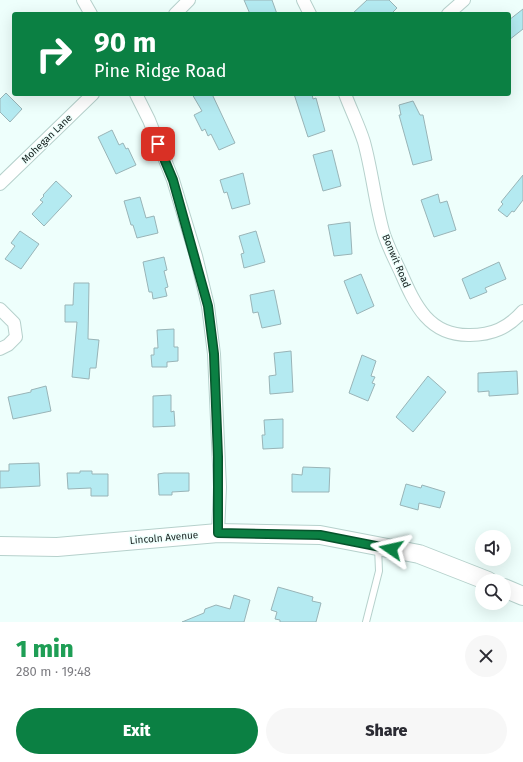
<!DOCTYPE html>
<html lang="en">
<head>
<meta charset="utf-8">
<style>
	:root { --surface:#fff; --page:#f7f7f7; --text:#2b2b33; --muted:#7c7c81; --accent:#0b8043 }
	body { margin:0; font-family:"Fira Sans",sans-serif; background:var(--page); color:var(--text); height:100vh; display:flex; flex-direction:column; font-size:15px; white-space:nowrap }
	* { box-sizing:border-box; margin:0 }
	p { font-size:13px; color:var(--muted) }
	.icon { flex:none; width:22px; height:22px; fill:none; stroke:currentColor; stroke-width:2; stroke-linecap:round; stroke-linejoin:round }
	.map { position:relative; height:622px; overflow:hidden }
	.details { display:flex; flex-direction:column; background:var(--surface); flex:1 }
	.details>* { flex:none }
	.guide { position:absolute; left:12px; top:12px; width:499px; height:84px; border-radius:4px; box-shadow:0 4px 16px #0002; background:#0b8043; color:#fff; overflow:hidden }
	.fabs { position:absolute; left:475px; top:530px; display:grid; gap:8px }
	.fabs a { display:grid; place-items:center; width:36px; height:36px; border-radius:50%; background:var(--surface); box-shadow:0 4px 16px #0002; font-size:20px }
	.pin { position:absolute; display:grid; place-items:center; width:34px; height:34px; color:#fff; margin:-17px; border-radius:8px; box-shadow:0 2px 6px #0006 }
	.me { position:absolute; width:44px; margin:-22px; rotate:281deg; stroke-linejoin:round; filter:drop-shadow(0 0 3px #0008) }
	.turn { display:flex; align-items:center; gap:14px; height:84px; padding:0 16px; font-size:18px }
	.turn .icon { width:52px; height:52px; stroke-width:2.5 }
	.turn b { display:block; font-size:28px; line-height:34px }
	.round { display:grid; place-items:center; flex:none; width:42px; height:42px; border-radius:21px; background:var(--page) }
	.head { display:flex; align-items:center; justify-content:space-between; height:68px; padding:0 16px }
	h1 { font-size:24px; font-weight:800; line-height:30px; color:#1e9e55 }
	.primary-button { display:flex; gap:8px; margin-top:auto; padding:8px 16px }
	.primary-button a { flex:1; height:46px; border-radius:24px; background:var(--accent); color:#fff; font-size:16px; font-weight:800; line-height:46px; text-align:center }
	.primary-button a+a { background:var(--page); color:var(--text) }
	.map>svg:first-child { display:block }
	.building { fill:#b4eaf1; stroke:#99b4b7 }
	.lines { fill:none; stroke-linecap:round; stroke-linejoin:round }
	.lane-casing { stroke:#b6d1cc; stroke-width:8 }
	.street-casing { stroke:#b6d1cc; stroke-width:14 }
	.secondary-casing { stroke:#b6d1cc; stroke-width:20 }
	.lane { stroke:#fff; stroke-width:6 }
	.street { stroke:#fff; stroke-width:12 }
	.secondary { stroke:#fff; stroke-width:18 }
	.route-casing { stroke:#07532c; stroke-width:10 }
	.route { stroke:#0b8043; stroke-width:7 }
	.labels { text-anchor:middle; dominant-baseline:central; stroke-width:3; stroke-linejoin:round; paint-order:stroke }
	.street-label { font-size:10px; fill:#151f1d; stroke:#eefffc }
</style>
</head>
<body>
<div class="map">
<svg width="523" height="622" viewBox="0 0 523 622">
	<rect width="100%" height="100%" fill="#eefffc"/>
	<g class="building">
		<polygon points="244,0 272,0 277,14 250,14"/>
		<polygon points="367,0 389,0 397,8 391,14 352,14"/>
		<polygon points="523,9 523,29 509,40 509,20"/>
		<polygon points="6,93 22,109 10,122 0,112 0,99"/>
		<polygon points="192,94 212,94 235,143 219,150 211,134 208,136 205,129 202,131 194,115 202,111"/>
		<polygon points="294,94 312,94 313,99 316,98 325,131 308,137"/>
		<polygon points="413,101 420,115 423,115 432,160 413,165 399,115 401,115 399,105"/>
		<polygon points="112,130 119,145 123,143 126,149 128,148 136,165 116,174 98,137"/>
		<polygon points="332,150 341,186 323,191 313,155"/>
		<polygon points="243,173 250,204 232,209 227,192 224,193 220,180"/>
		<polygon points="523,175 523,200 514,212 512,211 507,217 498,210 503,204 501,202"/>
		<polygon points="56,181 72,196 44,226 32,214 43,202 40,200 44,196 43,195"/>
		<polygon points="438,194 440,203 447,201 456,230 434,237 421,200"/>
		<polygon points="140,197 146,218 154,216 158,233 137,238 133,225 131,225 124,201"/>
		<polygon points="350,222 352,254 334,256 328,225"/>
		<polygon points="20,231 39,244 21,269 5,259 15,246 11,243"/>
		<polygon points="256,231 265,262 244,268 241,254 244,253 239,236"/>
		<polygon points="164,257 167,270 164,271 168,287 165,288 167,296 153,299 152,292 149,292 143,262"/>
		<polygon points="499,262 506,279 485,288 487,292 470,299 462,279"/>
		<polygon points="361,274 374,306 357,314 344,281"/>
		<polygon points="74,283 89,283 88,339 99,340 96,368 90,368 89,379 72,377 77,322 65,322 65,305 73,305"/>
		<polygon points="274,290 281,324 262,328 258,312 253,313 250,295"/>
		<polygon points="174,329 174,347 178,347 178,361 167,362 167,367 152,367 151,355 154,355 154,348 158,348 157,330"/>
		<polygon points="291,351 293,392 270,394 269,376 276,375 274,353"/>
		<polygon points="362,355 376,361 371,376 375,377 372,383 375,384 368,401 349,393"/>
		<polygon points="517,371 518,394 489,396 489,391 478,392 478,373"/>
		<polygon points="428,376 446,392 413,432 396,417"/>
		<polygon points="46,386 51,411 13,419 8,397 31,392 31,390"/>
		<polygon points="171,395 171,412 174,411 175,426 153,427 153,396"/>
		<polygon points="283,419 283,448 263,449 262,435 265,435 264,420"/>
		<polygon points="39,463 40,486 0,488 0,471 9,471 9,464"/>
		<polygon points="303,467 330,468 329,492 292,492 292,474 302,475"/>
		<polygon points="80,471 92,471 92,474 108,474 108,496 91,496 91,488 68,489 67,473 80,473"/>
		<polygon points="164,473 189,473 189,491 172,492 172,495 159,495 158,474"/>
		<polygon points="406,484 421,488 422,485 445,492 440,508 419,503 418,510 400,505"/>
		<polygon points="278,587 313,597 312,601 321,603 316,622 280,622 280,620 275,619 277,612 271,610"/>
		<polygon points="234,595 250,600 244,622 182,622 204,613 205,609 216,605 230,609"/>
	</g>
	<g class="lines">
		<defs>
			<polyline id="lane" points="366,622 379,571 378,547"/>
			<g id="street">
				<polyline points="83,0 91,14"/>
				<polyline points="303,0 310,14"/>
				<polyline points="175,14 189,0"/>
				<polyline points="448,14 464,0"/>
				<polyline points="136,94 149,120 173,180 196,256 208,306 214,354 220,487 218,533"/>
				<path d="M345,94C351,110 359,126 364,142C372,171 375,202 383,231C387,245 395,260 401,273C415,305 429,336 470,335C492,335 508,328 523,311"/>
				<polyline points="0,184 93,94"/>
				<polyline points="0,309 14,323 16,337 8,345 0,349"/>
			</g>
			<g id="secondary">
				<polyline points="0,546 57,547 218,533 320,535 419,554 488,581"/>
				<polyline points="504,588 523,596"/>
			</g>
		</defs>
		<use href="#lane" class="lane-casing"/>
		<use href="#street" class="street-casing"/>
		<use href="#secondary" class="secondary-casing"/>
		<use href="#lane" class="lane"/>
		<use href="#street" class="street"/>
		<use href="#secondary" class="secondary"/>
	</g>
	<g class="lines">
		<defs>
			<polyline id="route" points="158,144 173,180 208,306 214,354 218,457 218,533 320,535 391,549"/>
		</defs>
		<use href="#route" class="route-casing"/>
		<use href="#route" class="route"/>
	</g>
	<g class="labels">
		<g class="street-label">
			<text transform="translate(47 139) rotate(-44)">Mohegan Lane</text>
			<text transform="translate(396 261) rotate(67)">Bonwit Road</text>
			<text transform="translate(164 538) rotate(-5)">Lincoln Avenue</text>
		</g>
	</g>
</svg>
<div class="fabs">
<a><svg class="icon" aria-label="sound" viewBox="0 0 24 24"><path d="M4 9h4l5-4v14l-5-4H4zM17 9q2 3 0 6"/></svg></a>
<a><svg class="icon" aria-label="search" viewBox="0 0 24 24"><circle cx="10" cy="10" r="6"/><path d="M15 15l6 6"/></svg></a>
</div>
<div class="pin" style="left:158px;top:144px;background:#d93025"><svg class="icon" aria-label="arrive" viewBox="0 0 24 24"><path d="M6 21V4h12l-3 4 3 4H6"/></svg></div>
<svg class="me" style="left:391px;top:549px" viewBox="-20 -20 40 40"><path d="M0-17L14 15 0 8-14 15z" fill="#0b8043" stroke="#fff" stroke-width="4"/></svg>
<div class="guide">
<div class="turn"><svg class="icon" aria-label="right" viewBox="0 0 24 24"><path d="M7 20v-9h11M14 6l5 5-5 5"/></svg><div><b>90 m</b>Pine Ridge Road</div></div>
</div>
</div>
<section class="details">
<div class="head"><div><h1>1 min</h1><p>280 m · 19:48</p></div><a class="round"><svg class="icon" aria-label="close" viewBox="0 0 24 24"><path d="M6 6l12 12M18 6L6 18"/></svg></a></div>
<div class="primary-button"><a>Exit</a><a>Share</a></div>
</section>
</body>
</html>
